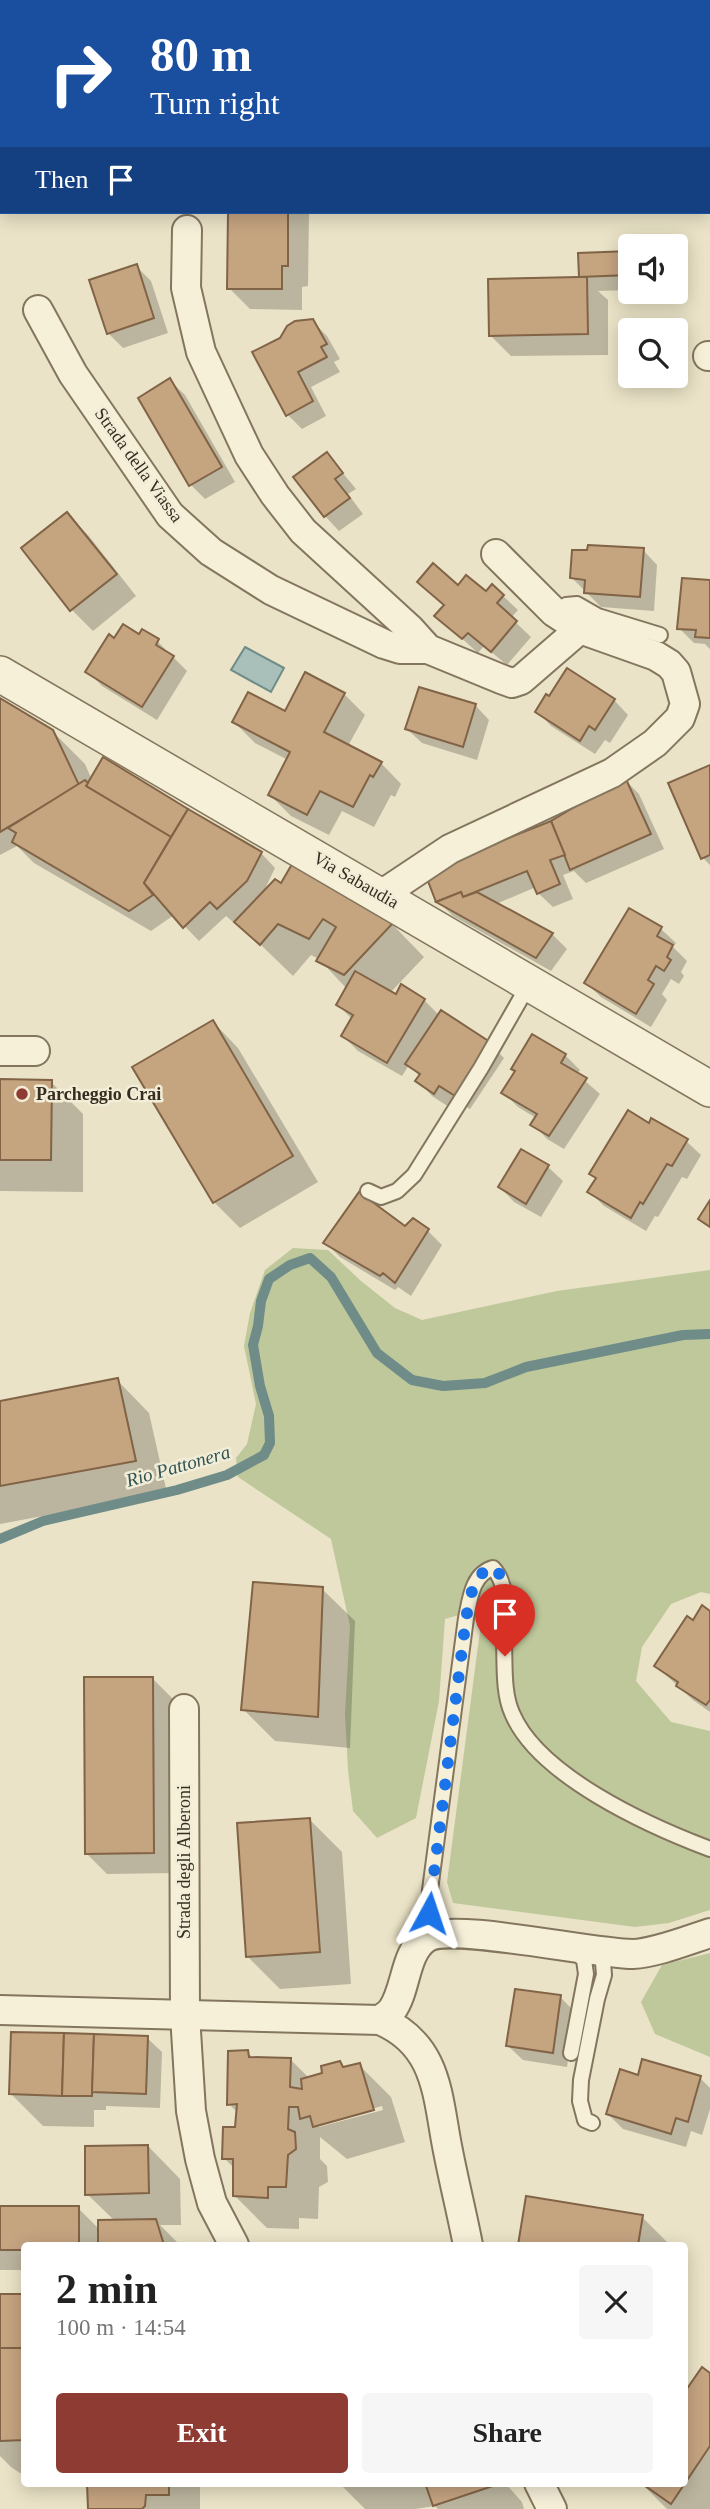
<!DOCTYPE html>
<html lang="en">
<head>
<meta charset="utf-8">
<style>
	:root { --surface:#fff; --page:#f6f6f6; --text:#222; --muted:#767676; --accent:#8e3c33 }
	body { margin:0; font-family:Georgia,serif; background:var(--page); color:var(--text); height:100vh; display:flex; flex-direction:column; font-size:26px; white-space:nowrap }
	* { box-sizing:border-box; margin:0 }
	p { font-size:23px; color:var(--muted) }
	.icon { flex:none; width:38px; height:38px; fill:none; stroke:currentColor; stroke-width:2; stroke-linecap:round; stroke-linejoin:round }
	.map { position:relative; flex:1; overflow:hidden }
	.panel { position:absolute; left:21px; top:2242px; width:667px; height:245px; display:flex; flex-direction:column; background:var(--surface); border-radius:7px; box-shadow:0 4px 18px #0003 }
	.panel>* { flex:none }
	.hud { position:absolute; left:0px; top:0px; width:710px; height:214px; box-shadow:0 4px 18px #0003; background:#1a4fa0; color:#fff; overflow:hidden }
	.tools { position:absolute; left:618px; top:234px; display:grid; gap:14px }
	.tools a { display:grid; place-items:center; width:70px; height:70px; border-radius:7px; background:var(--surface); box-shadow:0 4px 18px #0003; font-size:35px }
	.pin { position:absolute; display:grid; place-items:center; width:60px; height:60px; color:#fff; margin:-72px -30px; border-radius:50% 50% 50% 0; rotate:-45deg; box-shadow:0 0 7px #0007 }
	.pin .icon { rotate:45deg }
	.me { position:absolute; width:77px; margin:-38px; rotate:5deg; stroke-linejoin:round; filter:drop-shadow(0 0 5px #0008) }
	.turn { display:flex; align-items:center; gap:24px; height:147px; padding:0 35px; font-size:32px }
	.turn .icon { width:91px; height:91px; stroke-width:2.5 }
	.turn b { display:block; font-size:49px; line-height:60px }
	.then { display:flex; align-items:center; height:66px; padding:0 35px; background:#0003; gap:14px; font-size:26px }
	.round { display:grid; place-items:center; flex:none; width:74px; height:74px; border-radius:7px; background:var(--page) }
	.head { display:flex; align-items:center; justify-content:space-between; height:119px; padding:0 35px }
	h1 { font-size:42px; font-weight:700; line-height:52px }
	.action { display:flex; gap:14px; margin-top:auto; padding:14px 35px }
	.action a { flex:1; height:80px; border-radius:7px; background:var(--accent); color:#fff; font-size:28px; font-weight:700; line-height:80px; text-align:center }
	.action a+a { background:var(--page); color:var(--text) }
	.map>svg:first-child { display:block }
	.green { fill:#bec89b }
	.water { fill:#a8bfba; stroke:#6f8c88; stroke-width:2 }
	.shadow { fill:#0003; fill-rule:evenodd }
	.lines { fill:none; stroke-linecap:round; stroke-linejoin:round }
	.stream { stroke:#6f8c88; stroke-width:10 }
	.building { fill:#c5a480; stroke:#816346; stroke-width:2 }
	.service-casing { stroke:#84765e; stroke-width:18 }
	.minor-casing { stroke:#84765e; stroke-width:32 }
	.tertiary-casing { stroke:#84765e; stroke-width:38 }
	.service { stroke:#f6f0d9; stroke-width:14 }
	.minor { stroke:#f6f0d9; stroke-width:28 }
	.tertiary { stroke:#f6f0d9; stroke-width:35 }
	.route { stroke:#1a73e8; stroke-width:12; stroke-dasharray:0 21.6 }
	.poi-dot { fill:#8e3c33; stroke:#f2edd6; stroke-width:2.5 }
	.labels { text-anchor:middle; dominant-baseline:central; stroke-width:5; stroke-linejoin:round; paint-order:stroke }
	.street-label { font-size:18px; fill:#362d20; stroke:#f2edd6 }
	.poi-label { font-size:18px; font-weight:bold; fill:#362d20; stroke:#f2edd6; text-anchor:start }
	.water-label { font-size:19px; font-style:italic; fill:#315354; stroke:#f2edd6 }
</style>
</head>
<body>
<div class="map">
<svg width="710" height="2509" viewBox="0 0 710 2509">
	<rect width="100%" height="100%" fill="#eae3c7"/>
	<g class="green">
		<polygon points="256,0 661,0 259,2"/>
		<polygon points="293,1248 328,1250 361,1281 395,1308 422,1320 557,1291 710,1270 710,1594 701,1592 671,1604 642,1647 636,1681 671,1722 710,1731 710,1910 669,1923 635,1927 453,1903 447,1882 483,1608 445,1619 439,1701 416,1818 377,1838 353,1811 348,1770 345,1714 350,1626 331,1539 238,1477 236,1458 247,1444 256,1404 244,1346 250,1313 265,1270"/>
		<polygon points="710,1953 710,2057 655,2034 641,2002 662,1965"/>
	</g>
	<polygon class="water" points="245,647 284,668 271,692 231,670"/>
	<g class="shadow">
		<polygon points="230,212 309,212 308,286 302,287 302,310 250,309 229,288"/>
		<polygon points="630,253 630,290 598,291 608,300 608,355 511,356 490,335 584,279 581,276"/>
		<polygon points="136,266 151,281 168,333 123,348 108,333"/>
		<polygon points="312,321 327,336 340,359 334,362 340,372 311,387 326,416 302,429 288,415 255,353"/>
		<polygon points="170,381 185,395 235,482 205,499 191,485"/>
		<polygon points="327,454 356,489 348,494 363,514 339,531 325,516"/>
		<polygon points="67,514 88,535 136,596 93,631 72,610 23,549"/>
		<polygon points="643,550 657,565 654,611 601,607 572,578"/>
		<polygon points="710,582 710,649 705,644 694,643 679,628"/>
		<polygon points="459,587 503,596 518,610 511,618 531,637 507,665 484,646 478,653 437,616"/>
		<polygon points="139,636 157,641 187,671 157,720 102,686 87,671 114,640"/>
		<polygon points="344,694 365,715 348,746 381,763 401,784 395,797 391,795 374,827 342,811 329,835 291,816 270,795 288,760 255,743 234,722 286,713"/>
		<polygon points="0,700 52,731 85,764 92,780 104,759 261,853 275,868 263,893 282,885 293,866 392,924 424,957 390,993 424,1000 439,1015 489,1043 504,1058 470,1109 454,1099 449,1107 432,1096 418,1081 420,1077 409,1065 402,1076 358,1051 343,1036 353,1020 338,1005 347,989 319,959 311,955 293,976 235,920 233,922 226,916 199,941 174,915 151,931 34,863 17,846 0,855"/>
		<polygon points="614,700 628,715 610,743 605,740 595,754 551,726 537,711"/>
		<polygon points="475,705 489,720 477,760 422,743 407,729"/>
		<polygon points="710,767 710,865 703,858"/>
		<polygon points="624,779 639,794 664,849 586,883 574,871 563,875 573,899 553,907 538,893 536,887 496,904 552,934 567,949 551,971 453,916 438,901"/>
		<polygon points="661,929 676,943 673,947 687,961 681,972 684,976 679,984 671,979 662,994 667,1000 651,1027 601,997 586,983"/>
		<polygon points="213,1022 238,1048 318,1182 240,1228 214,1202"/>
		<polygon points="565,1055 580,1070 577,1074 600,1094 564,1149 547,1139 533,1124 536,1118 518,1107 504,1093"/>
		<polygon points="0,1081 51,1082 83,1114 83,1192 0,1191"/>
		<polygon points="649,1125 686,1141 701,1155 687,1179 682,1177 658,1217 655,1216 646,1231 604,1206 590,1192 597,1180 592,1174"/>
		<polygon points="521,1151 548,1167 563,1181 541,1217 514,1202 500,1187"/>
		<polygon points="406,1228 428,1231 442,1245 411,1296 398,1287 395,1290 340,1257 325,1242"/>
		<polygon points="117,1380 149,1413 167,1493 0,1524 0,1403"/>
		<polygon points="322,1589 355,1621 350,1748 275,1741 243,1709"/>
		<polygon points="710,1613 710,1712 693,1700 656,1666 693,1622"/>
		<polygon points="152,1678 173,1699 175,1873 107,1874 86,1853"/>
		<polygon points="310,1820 342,1852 351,1984 280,1989 248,1957"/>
		<polygon points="560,1997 575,2012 567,2067 523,2060 508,2046"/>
		<polygon points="147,2038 162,2052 160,2108 106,2106 106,2110 94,2110 94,2127 43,2126 11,2094"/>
		<path d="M247,2052L254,2059L291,2060L310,2079L324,2075L340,2063L346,2069L359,2065L391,2097L405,2142L347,2159L320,2137V2159L327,2166L328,2182L319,2187L318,2219L299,2218V2229L267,2228L235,2196L234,2168L224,2158L237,2129L238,2113L229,2104ZM382,2106L383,2110L319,2127L316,2124Z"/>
		<polygon points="639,2077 700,2078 710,2088 710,2109 702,2135 691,2131 686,2147 623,2129 608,2114"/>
		<polygon points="148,2146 180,2179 181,2225 160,2225 180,2245 24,2245 24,2270 0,2270 0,2208 78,2208 99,2229 115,2221 87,2194"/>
		<polygon points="528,2198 642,2217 670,2245 520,2245"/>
		<polygon points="0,2295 24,2295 24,2473 20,2473 11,2467 0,2456"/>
		<polygon points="710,2375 710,2509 667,2509 641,2483 684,2483"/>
		<rect x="89" y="2483" width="111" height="26"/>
		<polygon points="339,2483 505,2483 522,2502 524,2509 438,2509 435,2506 415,2509 365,2509"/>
	</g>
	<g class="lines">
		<polyline class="stream" points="0,1539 43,1521 177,1490 227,1475 264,1455 270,1443 269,1416 260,1386 253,1345 258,1326 261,1301 269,1279 290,1265 310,1258 331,1277 377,1353 412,1380 443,1386 485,1383 526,1367 683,1335 710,1334"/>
	</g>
	<g class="building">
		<polygon points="228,212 288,212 288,266 282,266 282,289 227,289"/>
		<polygon points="630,251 630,275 579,277 578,253"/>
		<polygon points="137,264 154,318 107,334 89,280"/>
		<polygon points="579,277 587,277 588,334 489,336 488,279"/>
		<polygon points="313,319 327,344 321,347 327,357 298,372 313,401 286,416 252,352 280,338 287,326 295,321"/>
		<polygon points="170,378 222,467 189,486 138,398"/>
		<polygon points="327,452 343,473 335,479 350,498 324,517 293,477"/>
		<polygon points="67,512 117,574 70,611 21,548"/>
		<polygon points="588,545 644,548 640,597 584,593 585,580 570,578 572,550 587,550"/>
		<polygon points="433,563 458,585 466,575 486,591 492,584 504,595 497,603 517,621 491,652 468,633 462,639 434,616 444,605 417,582"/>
		<polygon points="682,578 710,580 710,638 695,637 696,630 677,629"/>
		<polygon points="123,624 139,634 142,629 159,639 156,645 174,656 142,707 85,672 109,634 114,638"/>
		<polygon points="567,668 615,699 595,730 589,726 580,741 535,712 546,694 549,696"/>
		<polygon points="305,672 345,693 324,732 382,762 373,777 370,775 353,807 320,791 307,815 268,795 290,752 232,722 248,692 285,711"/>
		<polygon points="419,687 476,704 463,747 405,729"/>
		<polygon points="0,698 53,730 79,785 0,832"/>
		<polygon points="103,757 188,809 171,837 86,786"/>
		<polygon points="710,765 710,855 701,859 668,783"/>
		<polygon points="625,777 651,834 570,870 551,821"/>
		<polygon points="85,780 88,783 86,786 171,837 144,883 153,895 129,911 12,842 16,833 8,828"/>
		<polygon points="188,809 262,852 247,881 217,909 210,902 183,928 144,883"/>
		<polygon points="551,821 565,855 550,860 560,884 537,894 527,871 463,897 461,892 436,902 426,876 448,862"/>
		<polygon points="292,864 393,923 344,975 316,961 336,927 323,919 309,939 278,924 260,945 234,922 275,879 281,883"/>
		<polygon points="461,892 463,897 477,892 553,933 536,958 436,902"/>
		<polygon points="629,908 662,927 657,936 673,945 667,957 671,960 664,971 656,966 648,980 654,984 636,1014 584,983"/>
		<polygon points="355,971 396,994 401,984 425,999 387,1063 341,1036 353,1015 336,1005"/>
		<polygon points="441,1010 490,1042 455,1096 439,1086 434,1094 415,1081 420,1074 405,1064"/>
		<polygon points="213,1020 293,1156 213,1203 132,1067"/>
		<polygon points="532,1034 566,1054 561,1063 587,1078 549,1136 530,1125 537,1114 501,1093 515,1071 511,1069"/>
		<polygon points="0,1079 52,1080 51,1160 0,1160"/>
		<polygon points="628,1110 649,1123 651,1118 688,1139 672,1166 667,1164 643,1204 640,1202 631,1218 587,1192 596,1178 589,1174"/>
		<polygon points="521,1149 549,1165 526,1204 498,1187"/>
		<polygon points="359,1192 405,1226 413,1218 429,1229 395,1283 383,1273 380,1276 323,1243"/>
		<polygon points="710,1200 710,1227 698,1219"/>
		<polygon points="118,1378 136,1461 0,1486 0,1401"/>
		<polygon points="253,1582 323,1587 318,1717 241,1710"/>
		<polygon points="702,1605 710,1611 710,1700 706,1705 676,1686 678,1682 654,1666 687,1616 693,1620"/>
		<polygon points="84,1677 153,1677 154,1853 85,1854"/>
		<polygon points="310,1818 320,1952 246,1957 237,1823"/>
		<polygon points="515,1989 561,1995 553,2053 506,2046"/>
		<polygon points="11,2032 64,2033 62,2096 9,2094"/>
		<polygon points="64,2033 94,2034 92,2096 62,2096"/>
		<polygon points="94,2034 148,2036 146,2094 92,2092"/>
		<polygon points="248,2050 249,2057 291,2058 290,2087 302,2089 301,2079 322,2073 321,2066 340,2061 343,2067 360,2063 374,2110 313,2127 310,2116 300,2119 298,2107 289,2107 288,2129 295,2132 296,2149 288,2155 286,2187 268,2187 268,2198 233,2196 233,2159 222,2159 223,2127 235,2127 237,2104 227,2105 228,2051"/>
		<polygon points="642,2059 701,2076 688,2122 676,2118 671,2134 606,2114 620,2069 638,2075"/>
		<polygon points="148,2145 149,2193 85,2195 85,2146"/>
		<polygon points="526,2196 643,2215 638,2245 518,2245"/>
		<polygon points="0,2206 79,2206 79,2245 24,2245 24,2250 0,2250"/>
		<polygon points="156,2219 164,2245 98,2245 98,2220"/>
		<rect x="0" y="2294" width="24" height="54"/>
		<polygon points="0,2348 24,2348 24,2440 0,2441"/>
		<polygon points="702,2367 710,2373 710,2446 671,2504 641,2483 684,2483 684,2393"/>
		<polygon points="87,2483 169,2483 169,2495 146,2495 145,2506 142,2509 88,2509"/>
		<polygon points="425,2483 495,2483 496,2485 433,2506"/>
	</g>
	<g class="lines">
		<defs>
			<g id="service">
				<polyline points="554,612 566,605 577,604 598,616 660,635"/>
				<polyline points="368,1191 381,1197 397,1191 414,1175 481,1068 529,984"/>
				<path d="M427,1937L430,1890L466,1618C470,1599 472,1574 493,1568C511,1587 503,1619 504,1644C505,1665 503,1693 512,1713C538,1776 649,1826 710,1849"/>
				<polyline points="571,2053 586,1974 584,1960 574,1950"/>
				<polyline points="592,2123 585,2120 580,2101 581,2080 597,1999 604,1975 602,1950"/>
			</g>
			<g id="minor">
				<polyline points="187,230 186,288 201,352 249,455 275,495 303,531 410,629 428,649 501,679 512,683 521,680 580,629"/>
				<polyline points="38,310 73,374 170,515 211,552 271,590 384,644 400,649 428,649"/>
				<polyline points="708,356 710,356"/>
				<polyline points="381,895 450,849 612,773 655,743 680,718 685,704 676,672 669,664 656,656 580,629 554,612 496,554"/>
				<polyline points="0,1051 35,1051"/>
				<polyline points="184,1709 185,2015 191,2111 200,2159 212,2203 234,2245"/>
				<path d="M0,2010L380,2020C439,2045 437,2097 448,2151C454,2182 462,2214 468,2245"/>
				<path d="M380,2020C384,2017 389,2014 392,2010C407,1989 404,1953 426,1938C451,1922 592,1954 633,1954C656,1953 688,1940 710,1933"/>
				<polyline points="539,2483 552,2509"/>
			</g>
			<polyline id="tertiary" points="0,674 710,1089"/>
		</defs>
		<use href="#service" class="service-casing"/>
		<use href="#minor" class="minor-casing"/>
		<use href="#tertiary" class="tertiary-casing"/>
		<use href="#service" class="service"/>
		<use href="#minor" class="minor"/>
		<use href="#tertiary" class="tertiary"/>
	</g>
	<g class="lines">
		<path class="route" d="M429,1913L466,1618C470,1599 472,1574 493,1567L502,1577L505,1594V1656"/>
	</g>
	<circle class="poi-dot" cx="22" cy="1094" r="7"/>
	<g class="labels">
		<g class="street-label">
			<text transform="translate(139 465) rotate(54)">Strada della Viassa</text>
			<text transform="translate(356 880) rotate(30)">Via Sabaudia</text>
			<text transform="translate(184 1862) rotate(-90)">Strada degli Alberoni</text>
		</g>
		<g class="poi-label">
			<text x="36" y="1094">Parcheggio Crai</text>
		</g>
		<g class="water-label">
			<text transform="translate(178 1466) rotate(-16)">Rio Pattonera</text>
		</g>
	</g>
</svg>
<div class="tools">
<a><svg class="icon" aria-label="sound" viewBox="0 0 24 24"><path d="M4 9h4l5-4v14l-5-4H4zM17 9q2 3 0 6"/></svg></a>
<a><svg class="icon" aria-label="search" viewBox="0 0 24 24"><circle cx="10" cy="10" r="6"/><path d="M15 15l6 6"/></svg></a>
</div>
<div class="pin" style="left:505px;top:1656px;background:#d93025"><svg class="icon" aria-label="arrive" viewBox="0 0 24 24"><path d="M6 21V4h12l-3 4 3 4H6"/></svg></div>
<svg class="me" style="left:429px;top:1913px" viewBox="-20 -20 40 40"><path d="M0-17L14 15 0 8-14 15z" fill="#1a73e8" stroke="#fff" stroke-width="4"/></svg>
<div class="hud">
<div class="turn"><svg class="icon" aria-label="right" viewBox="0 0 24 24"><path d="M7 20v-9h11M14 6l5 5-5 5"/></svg><div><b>80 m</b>Turn right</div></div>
<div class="then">Then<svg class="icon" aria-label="arrive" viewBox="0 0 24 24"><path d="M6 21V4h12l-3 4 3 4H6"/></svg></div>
</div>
<section class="panel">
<div class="head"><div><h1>2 min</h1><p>100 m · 14:54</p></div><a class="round"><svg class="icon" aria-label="close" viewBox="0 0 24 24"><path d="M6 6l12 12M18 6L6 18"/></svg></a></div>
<div class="action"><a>Exit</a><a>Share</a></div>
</section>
</div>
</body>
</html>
